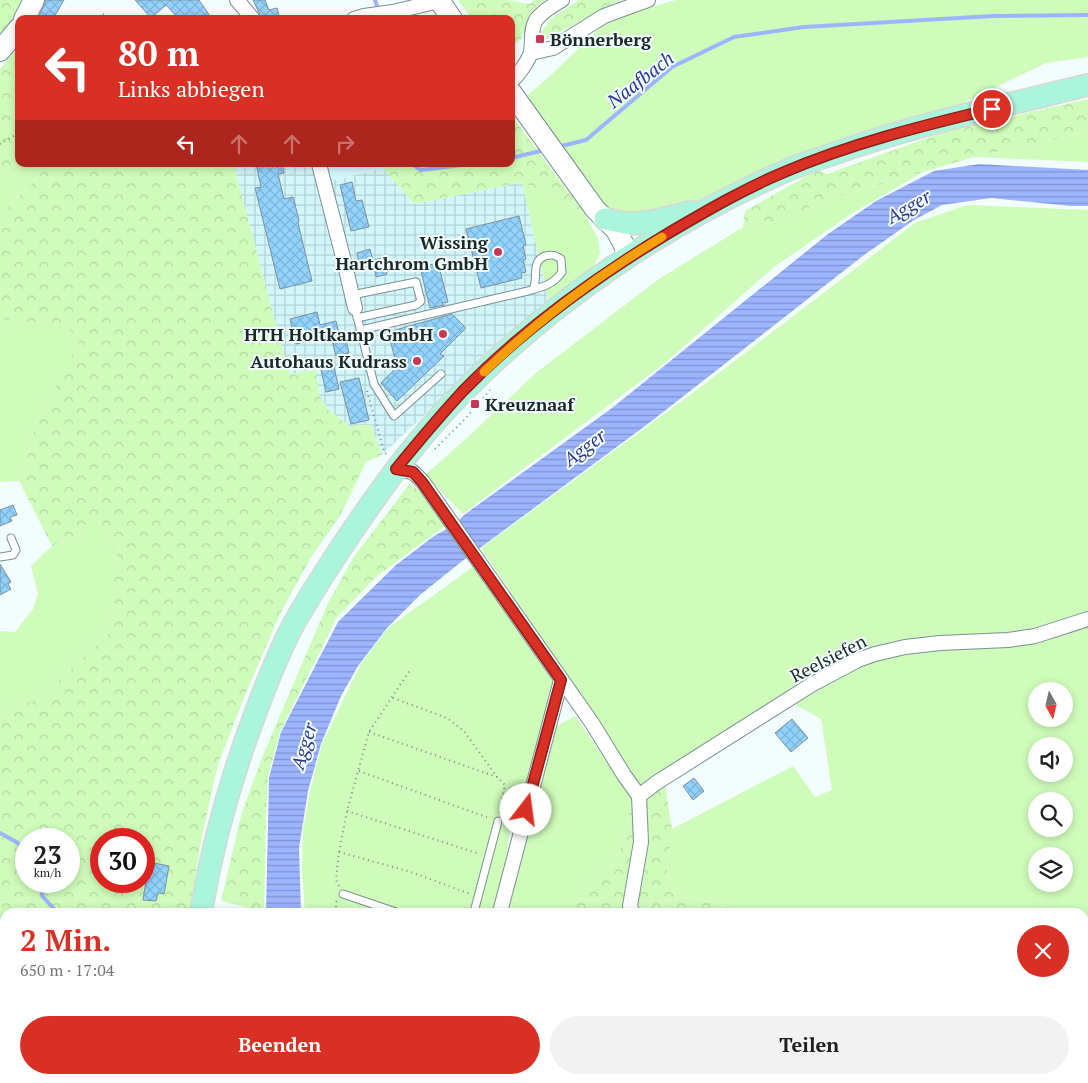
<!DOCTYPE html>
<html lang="de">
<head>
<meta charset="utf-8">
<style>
	:root { --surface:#fff; --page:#f2f2f2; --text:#202124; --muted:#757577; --accent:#d93025 }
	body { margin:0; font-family:"PT Serif",serif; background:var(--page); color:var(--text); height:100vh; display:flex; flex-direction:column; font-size:19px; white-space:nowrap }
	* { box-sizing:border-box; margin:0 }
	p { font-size:16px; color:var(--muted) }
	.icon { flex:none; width:28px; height:28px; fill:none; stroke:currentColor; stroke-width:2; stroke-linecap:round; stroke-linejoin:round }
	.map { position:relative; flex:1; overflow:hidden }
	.drawer { position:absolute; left:0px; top:908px; width:1089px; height:176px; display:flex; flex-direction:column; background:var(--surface); border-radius:15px 15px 0 0; box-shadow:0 2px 8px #0003 }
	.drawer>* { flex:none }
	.banner { position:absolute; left:15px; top:15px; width:500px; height:152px; border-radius:10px; box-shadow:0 2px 8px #0003; background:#d93025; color:#fff; overflow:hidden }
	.needle { width:32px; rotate:172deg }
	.buttons { position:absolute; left:1028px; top:682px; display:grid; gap:10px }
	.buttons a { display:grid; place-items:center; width:45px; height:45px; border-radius:50%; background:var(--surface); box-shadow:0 2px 8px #0003; font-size:25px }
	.speed { position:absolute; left:15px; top:828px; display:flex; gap:10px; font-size:25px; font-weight:700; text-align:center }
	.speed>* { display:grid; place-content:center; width:65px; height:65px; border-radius:50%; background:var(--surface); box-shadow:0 2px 8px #0003; line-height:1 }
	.speed small { font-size:12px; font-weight:400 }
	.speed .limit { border:8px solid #d22; background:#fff; color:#111 }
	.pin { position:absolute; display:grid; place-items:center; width:42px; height:42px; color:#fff; margin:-21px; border:2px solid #fff; border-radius:50%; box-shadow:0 1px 5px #0007 }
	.me { position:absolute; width:55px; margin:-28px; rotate:15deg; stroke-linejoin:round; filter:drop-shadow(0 0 4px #0008) }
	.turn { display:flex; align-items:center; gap:18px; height:105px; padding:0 20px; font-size:22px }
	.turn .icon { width:65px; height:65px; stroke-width:2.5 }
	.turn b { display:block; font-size:35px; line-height:42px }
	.lanes { display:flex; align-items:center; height:48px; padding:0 20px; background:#0003; justify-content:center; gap:25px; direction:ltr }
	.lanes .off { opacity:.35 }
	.round { display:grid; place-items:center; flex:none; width:52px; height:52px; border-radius:26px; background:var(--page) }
	.headline { display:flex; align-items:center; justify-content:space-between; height:85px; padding:0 20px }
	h1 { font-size:30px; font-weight:700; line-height:38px; color:var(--accent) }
	.button { display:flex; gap:10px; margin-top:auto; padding:10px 20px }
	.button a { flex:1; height:58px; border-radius:30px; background:var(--accent); color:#fff; font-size:20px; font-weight:700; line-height:58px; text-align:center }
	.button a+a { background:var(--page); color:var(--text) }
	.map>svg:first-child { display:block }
	.built { fill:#d2f6f9 }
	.industrial { fill:url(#industrial-grid) }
	.green { fill:#cffcba; fill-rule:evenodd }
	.forest { fill:url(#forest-crowns); fill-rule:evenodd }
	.water { fill:url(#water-rules) }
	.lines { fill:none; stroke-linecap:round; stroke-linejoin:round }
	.stream { stroke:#9db4ff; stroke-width:4 }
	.building { fill:url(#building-cross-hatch); stroke:#7f919d }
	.lane-casing { stroke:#799194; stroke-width:9 }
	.street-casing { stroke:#799194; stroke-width:16 }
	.secondary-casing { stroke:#799194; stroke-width:22 }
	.primary-casing { stroke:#d6d8d8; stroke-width:24 }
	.path { stroke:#808a8b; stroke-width:2; stroke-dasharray:1 4; stroke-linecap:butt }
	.lane { stroke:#fff; stroke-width:7 }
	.street { stroke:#fff; stroke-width:14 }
	.secondary { stroke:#fff; stroke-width:20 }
	.primary { stroke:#abf5dd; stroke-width:21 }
	.route-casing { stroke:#8d1f18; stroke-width:12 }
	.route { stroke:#d93025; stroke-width:9 }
	.slow { stroke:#f59e0b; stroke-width:9 }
	.poi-dot { fill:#c73758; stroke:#f3fdfe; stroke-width:2 }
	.labels { text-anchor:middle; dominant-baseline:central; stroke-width:4; stroke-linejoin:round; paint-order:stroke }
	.poi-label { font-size:18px; font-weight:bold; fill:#1d2728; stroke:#f3fdfe; text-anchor:end }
	.street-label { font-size:18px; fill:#1d2728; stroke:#f3fdfe }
	.water-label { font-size:19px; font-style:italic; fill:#2a398e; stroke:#f3fdfe }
</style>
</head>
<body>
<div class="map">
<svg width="1088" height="1083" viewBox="0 0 1088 1083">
	<defs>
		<pattern id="industrial-grid" width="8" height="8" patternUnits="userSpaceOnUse" patternTransform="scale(1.25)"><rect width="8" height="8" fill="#d2f6f9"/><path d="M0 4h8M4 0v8" fill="none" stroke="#b4d3d5"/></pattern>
		<pattern id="forest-crowns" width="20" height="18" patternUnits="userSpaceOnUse" patternTransform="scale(1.25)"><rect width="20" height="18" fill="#cffcba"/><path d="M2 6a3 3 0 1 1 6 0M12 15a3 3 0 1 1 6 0" fill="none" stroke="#b1d8a0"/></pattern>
		<pattern id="water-rules" width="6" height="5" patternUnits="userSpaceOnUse" patternTransform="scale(1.25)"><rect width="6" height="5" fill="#9db4ff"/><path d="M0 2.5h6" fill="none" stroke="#7f92ce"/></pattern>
		<pattern id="building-cross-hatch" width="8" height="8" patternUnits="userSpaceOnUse" patternTransform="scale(1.25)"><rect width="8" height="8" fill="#92d3fd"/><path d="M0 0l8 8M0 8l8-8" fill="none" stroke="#7db5d9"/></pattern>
	</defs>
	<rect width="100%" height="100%" fill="#f3fdfe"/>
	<polygon class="built" points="319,164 384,164 383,168 323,183"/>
	<polygon class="industrial" points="236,164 318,164 324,183 383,168 414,204 522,182 549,302 495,348 382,455 371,425 349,426 328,409 319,395 315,370 289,374 235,170"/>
	<g class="green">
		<polygon points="676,0 1088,0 1088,57 1046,63 940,114 696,203 642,219 623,218 596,200 523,99 550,76 609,19"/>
		<polygon points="1088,132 1088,162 974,157"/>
		<polygon points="19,156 19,164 50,164 0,216 0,181"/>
		<polygon points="923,172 848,216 774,267 665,363 463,514 425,475 469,436 537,372 659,279 743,227 771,223 837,197"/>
		<polygon points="522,182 560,199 584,213 598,238 600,253 592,270 549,302"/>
		<path d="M967,205L1088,210V1083H952L945,1080L937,1083H885L889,1079H1084V912H750L665,890L672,829L793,766L815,797L832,790L821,719L780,696L641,788L481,548L686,398L915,223ZM1036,691H1064V719H1036ZM1036,746H1064V774H1036ZM1036,801H1064V829H1036ZM1036,856H1064V884H1036Z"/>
		<polygon points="0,319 49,324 65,323 80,342 34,428 26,462 19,481 0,482"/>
		<polygon points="88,529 105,529 119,544 114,567 114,601 108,634 60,679 44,699 0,708 0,631 15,632 33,609 38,594 31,566 52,546"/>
		<polygon points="474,566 554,683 517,832 510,829 499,912 305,912 302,870 303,829 310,791 322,744 360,665 388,628"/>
		<polygon points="575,716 633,800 616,863 567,912 508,912 553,728"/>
		<polygon points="5,1072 5,1079 101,1079 98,1083 0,1083 0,1073"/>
		<polygon points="232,1079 318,1079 321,1083 233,1083"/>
		<polygon points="362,1079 551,1079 553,1083 364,1083"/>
	</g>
	<g class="forest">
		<polygon points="0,0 27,0 0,40"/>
		<polygon points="458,0 506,0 530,4 534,0 545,0 533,10 521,39 511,48 511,19 472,19"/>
		<polygon points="579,0 620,0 541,42 539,34 553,17"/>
		<polygon points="19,46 19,156 0,181 0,69"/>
		<polygon points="1088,99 1088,132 974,157 837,197 771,223 743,227 745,211 817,170 827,174 947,131"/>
		<polygon points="511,115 584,213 560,199 522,182 414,204 383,168 384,164 511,164"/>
		<path d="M50,164H236L235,170L289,374L316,370L319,395L328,409L349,426L371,425L382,455L366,462L340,516L310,559L280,614L245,695L218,764L202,836L189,912H5V1072L0,1073V708L44,699L60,679L108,634L114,601V567L119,545L105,529H88L52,546L19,481L26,462L34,428L79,342L65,323L49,324L0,319V216ZM26,839H69V881H26ZM101,839H144V881H101Z"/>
		<polygon points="410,483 425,496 445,526 377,576 337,617 280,732 268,777 266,817 264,911 221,901 242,812 263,755 328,603 353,558"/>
		<polygon points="663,772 672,829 665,890 750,912 567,912 616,863 633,800"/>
		<polygon points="101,1079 172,1079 172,1083 98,1083"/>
		<polygon points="551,1079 722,1079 723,1083 553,1083"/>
	</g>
	<polygon class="water" points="979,164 1088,170 1088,206 1071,206 991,198 942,205 914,220 864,255 649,423 461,562 420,595 387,628 358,666 341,696 321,744 308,791 299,848 301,912 266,912 269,778 281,732 338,622 396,565 434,536 454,525 464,515 612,408 828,234 876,201 934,171"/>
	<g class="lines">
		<g class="stream">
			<polyline points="375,0 379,12"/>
			<polyline points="557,147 586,140 672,67 734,37 804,27 993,16 1088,15"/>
			<polyline points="511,158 545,150"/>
			<polyline points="412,164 421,170 470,164"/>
			<polyline points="0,833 18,843 26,857"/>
			<polyline points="38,881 43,897 57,912"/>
			<polyline points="0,1048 5,1048"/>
		</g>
	</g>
	<g class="building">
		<polygon points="46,0 64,0 53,19 44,19 39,16"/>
		<polygon points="135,0 199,0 212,19 179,19 166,5 151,18"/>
		<polygon points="253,0 265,0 269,10 277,8 280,19 262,19"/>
		<polygon points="256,164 282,164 284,173 278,174 284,199 293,197 299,220 298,223 312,281 280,289 255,188 261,187"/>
		<polygon points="352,182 356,201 362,200 369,227 351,231 340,185"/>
		<polygon points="519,216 526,245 523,246 526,259 523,260 526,272 521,273 522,278 481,288 466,229"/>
		<polygon points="370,249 373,260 383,258 387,274 376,277 375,270 369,271 367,263 359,264 357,253"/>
		<polygon points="438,263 448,302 442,303 444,305 430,308 420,267"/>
		<polygon points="317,312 320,325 336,321 339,334 296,344 290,319"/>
		<polygon points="452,314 466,328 440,354 444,356 397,401 381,383 397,367 388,332"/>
		<polygon points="345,336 349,353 336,356 332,340"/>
		<polygon points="332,358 339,389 326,392 319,361"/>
		<polygon points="359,378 369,420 351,424 340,382"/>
		<polygon points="13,505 17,515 10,517 12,521 0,526 0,510"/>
		<polygon points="0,564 11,582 8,584 11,589 0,595"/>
		<polygon points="792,719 808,738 791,752 775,733"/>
		<polygon points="694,778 704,791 693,800 683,786"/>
		<polygon points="149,862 169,866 164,894 158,893 156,901 143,900"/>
	</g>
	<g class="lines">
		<defs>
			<g id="lane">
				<polyline points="352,295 416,282 421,301 416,305 357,318"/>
				<polyline points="355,308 374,384 394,416 441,374"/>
				<path d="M361,330L528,291C542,287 553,285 562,272L561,259C556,255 552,254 545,256C530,262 539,278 533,289"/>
				<polyline points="0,557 13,555 16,550 11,538"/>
				<polyline points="343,894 396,912"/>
				<polyline points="474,912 498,821"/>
			</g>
			<g id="street">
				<polyline points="237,0 253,19"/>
				<polyline points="354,19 364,16 393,12 439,1"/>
				<polyline points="531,53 553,48 604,16 648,0"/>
				<path d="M511,81C517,77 530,59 531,51C533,41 530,30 536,20C542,12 553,5 562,0"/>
				<polyline points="319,164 345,265 355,308"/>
				<polyline points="396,469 413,472 423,482 592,723 624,775 639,796 641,842 630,906 632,912"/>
				<polyline points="639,796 656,783 811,685 858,660 875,654 905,647 940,643 1008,640 1035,636 1088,619"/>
				<polyline points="500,912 561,680"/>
				<polyline points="0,1065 5,1064"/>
				<polyline points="687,1079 689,1083"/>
				<polyline points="795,1083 797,1079"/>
			</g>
			<g id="secondary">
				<polyline points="439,0 452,19"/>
				<polyline points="24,19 34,0"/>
				<polyline points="0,51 19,28"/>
				<polyline points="511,92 595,209 616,230 623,243 628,257"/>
			</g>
			<g id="primary">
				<polyline points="605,219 631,224 659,220 691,212"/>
				<path d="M201,912C212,846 230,781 254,717C265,687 277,656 292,627C310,595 330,564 351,533C385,483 421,433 465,390C554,300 664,225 781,173C796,166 813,161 830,155C914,125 1002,106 1088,85"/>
				<polyline points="183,1083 184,1079"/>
			</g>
		</defs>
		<use href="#lane" class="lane-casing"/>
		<use href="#street" class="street-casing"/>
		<use href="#secondary" class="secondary-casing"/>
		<use href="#primary" class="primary-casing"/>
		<g class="path">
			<polyline points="103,14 112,19"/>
			<polyline points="171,19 174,17 177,19"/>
			<polyline points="0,144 19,133"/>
			<polyline points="367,391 384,451 387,455"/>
			<polyline points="435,449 466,418 490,390"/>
			<polyline points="393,698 447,718 464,731 497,777"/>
			<polyline points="369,732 497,777 505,785 499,813"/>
			<polyline points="359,771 489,818"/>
			<polyline points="347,811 480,854"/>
			<polyline points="339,852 411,872 470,894"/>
			<polyline points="339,886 336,880 339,852 347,811 369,732 410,670"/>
			<polyline points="336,912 336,902 338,900"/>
			<polyline points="416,1079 417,1083"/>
			<polyline points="463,1079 464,1083"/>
			<polyline points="507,1079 508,1083"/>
			<polyline points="555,1079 557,1083"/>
			<polyline points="871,1079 873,1083"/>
			<polyline points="967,1079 978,1083"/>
			<polyline points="930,1083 939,1079"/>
		</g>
		<use href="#lane" class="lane"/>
		<use href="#street" class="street"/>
		<use href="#secondary" class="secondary"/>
		<use href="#primary" class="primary"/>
	</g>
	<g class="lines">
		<defs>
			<path id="route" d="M526,810L561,680L422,482L413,472L396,469C418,442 440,416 463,391C524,328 597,276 672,231C708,210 744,189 782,173C849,144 921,126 992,109"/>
		</defs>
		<use href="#route" class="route-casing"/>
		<use href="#route" class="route"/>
		<path class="slow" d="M484,372C538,320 597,276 662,237"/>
	</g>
	<g class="poi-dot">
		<rect x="535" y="34" width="10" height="10" rx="2.5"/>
		<circle cx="498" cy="252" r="5"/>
		<circle cx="443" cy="334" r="5"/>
		<circle cx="417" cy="361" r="5"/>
		<rect x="470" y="399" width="10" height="10" rx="2.5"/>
	</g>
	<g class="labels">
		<g class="poi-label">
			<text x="550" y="39" text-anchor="start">Bönnerberg</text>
			<text x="488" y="242">Wissing<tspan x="488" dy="21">Hartchrom GmbH</tspan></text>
			<text x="433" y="334">HTH Holtkamp GmbH</text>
			<text x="407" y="361">Autohaus Kudrass</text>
			<text x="485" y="404" text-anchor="start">Kreuznaaf</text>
		</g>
		<g class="street-label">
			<text transform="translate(828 658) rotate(-27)">Reelsiefen</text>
		</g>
		<g class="water-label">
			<text transform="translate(640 79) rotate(-38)">Naafbach</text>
			<text transform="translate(908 206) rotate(-30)">Agger</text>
			<text transform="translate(584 447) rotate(-37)">Agger</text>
			<text transform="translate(303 746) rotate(-73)">Agger</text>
		</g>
	</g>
</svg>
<div class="buttons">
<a><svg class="needle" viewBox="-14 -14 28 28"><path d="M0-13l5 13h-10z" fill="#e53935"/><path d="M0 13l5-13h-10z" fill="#757577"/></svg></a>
<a><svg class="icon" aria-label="sound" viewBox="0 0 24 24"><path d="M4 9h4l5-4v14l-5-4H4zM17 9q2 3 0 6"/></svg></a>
<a><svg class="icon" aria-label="search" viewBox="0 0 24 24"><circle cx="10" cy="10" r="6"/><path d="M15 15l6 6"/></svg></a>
<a><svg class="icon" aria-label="layers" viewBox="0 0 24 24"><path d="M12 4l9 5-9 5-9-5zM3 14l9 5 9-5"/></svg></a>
</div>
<div class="speed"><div>23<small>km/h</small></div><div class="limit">30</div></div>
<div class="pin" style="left:992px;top:109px;background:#d93025"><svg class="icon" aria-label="arrive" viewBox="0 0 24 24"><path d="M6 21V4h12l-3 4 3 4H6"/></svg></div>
<svg class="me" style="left:526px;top:810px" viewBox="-20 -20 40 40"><circle r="19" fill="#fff"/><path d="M0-13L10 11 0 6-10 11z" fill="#d93025"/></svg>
<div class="banner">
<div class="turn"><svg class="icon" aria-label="left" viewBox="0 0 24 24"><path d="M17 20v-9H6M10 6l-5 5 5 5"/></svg><div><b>80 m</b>Links abbiegen</div></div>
<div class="lanes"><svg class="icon" aria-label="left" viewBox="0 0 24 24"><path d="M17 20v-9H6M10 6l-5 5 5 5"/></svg><svg class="icon off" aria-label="ahead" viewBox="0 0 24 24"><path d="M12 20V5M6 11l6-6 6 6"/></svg><svg class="icon off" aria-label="ahead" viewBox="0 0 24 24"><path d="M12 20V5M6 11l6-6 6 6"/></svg><svg class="icon off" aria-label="right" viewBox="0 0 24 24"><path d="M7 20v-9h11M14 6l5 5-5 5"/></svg></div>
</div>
<section class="drawer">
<div class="headline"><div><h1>2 Min.</h1><p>650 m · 17:04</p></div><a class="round" style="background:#d93025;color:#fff"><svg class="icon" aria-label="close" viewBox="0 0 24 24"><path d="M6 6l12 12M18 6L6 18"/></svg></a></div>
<div class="button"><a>Beenden</a><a>Teilen</a></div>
</section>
</div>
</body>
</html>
